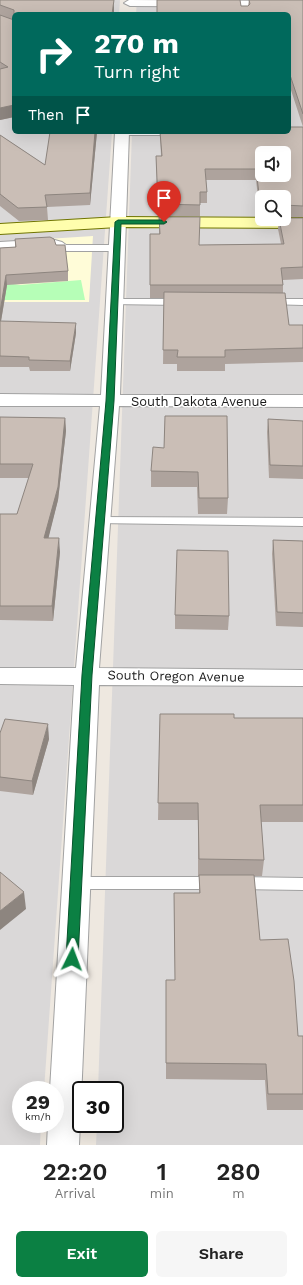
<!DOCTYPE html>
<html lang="en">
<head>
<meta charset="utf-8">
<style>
	:root { --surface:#fff; --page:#f6f6f6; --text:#222; --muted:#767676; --accent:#0b8043 }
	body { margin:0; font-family:"Work Sans",sans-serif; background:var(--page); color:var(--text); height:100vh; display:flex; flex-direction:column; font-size:15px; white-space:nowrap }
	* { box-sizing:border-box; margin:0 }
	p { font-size:13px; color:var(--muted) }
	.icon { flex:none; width:22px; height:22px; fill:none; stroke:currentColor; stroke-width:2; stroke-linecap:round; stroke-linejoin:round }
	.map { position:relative; height:1145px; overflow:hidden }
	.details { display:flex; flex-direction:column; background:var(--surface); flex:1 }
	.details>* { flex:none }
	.banner { position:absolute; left:12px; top:12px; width:279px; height:122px; border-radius:6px; box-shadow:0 4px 16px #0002; background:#00695c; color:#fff; overflow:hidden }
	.fabs { position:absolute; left:255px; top:146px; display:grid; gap:8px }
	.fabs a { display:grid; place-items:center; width:36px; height:36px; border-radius:6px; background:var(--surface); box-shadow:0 4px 16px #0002; font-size:20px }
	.speed { position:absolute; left:12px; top:1081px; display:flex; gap:8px; font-size:20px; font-weight:700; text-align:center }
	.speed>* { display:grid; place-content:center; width:52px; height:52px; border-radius:50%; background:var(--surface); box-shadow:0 4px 16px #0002; line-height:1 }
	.speed small { font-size:10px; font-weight:400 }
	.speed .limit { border:2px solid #111; border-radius:6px; background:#fff; color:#111 }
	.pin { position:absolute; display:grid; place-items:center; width:34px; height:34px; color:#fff; margin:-41px -17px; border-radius:50% 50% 50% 0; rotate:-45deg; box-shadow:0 0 4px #0007 }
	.pin .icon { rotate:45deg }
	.me { position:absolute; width:44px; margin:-22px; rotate:3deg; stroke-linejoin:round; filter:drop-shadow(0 0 3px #0008) }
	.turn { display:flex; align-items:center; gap:14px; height:84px; padding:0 16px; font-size:18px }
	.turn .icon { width:52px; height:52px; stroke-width:2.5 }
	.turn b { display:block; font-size:28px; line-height:34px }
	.then { display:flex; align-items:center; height:38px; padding:0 16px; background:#0003; gap:8px; font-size:15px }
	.eta { display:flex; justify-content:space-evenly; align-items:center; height:68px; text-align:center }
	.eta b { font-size:24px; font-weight:600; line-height:28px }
	.action { display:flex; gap:8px; margin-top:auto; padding:8px 16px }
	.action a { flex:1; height:46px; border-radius:6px; background:var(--accent); color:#fff; font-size:16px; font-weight:600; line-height:46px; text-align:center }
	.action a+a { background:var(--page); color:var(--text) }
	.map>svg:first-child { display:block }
	.residential { fill:#dad8d8; fill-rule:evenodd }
	.education { fill:#fffcd8 }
	.park { fill:#b6feb7 }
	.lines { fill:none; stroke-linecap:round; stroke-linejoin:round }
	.lane-casing { stroke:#a2a2a2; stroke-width:2 }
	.street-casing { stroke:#a2a2a2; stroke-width:2 }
	.secondary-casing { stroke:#707500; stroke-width:2 }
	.lane { fill:#fff; fill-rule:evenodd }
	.street { fill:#fff; fill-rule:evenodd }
	.secondary { fill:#fffead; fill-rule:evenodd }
	.wall { fill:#aea39d }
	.shaded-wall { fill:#8d857f }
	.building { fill:#cabeb6; stroke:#8d857f; fill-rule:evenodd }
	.route { fill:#0b8043; stroke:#07532c }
	.labels { text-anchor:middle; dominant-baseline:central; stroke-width:3; stroke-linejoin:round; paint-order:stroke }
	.street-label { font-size:13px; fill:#1b1b1b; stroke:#fff }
</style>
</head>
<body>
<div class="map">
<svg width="303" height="1145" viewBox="0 0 303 1145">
	<rect width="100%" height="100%" fill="#eee8e0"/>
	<g class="residential">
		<polygon points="0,0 120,0 119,14 14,14 14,132 112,132 44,1090 21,1090 21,1124 41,1124 40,1145 0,1145"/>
		<path d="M137,0H303V1145H96L97,1124H115V1090H98L132,132H289V14H136ZM262,153H284V175H262ZM262,197H284V219H262Z"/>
	</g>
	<polygon class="education" points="93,236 89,302 0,302 0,242"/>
	<polygon class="park" points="81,280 85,300 0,300 0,282 20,285"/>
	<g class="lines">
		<defs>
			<g id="lane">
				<polygon points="118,132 179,132 180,133 176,135 118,135"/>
				<polygon points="51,239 62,242 66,245 117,245 121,248 117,251 64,251 51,245 0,248 0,242"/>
				<polygon points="114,299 180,299 185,302 180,305 111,304 109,302"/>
				<polygon points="270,299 303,299 303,305 267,304 265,302 267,300"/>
				<polygon points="100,517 303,518 303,526 96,523 94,521 96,519"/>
				<polygon points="76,877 216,877 221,879 224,883 221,887 216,889 76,889 71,887 68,883 71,879"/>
				<polygon points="238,877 303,878 303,890 238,889 233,887 230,883 233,879"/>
			</g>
			<g id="street">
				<polygon points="129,0 303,1 303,7 130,6 124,3"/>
				<polygon points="115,132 129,132 120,395 303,395 303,407 119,406 99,668 303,670 303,686 99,685 79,1145 47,1145 48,1124 55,1124 55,1090 50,1090 74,685 0,684 0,668 76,668 100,406 0,406 0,394 101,395"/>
			</g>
			<polygon id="secondary" points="118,217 303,218 303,228 118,227 0,234 0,224"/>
		</defs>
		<use href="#lane" class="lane-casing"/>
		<use href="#street" class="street-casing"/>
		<use href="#secondary" class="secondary-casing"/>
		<use href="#lane" class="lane"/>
		<use href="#street" class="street"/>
		<use href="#secondary" class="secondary"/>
	</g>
	<g class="wall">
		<polygon points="0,0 114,11 14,14 14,117 0,120"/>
		<polygon points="249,0 303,0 303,217 284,217 284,197 262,197 262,206 259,206 256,180 206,180 207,192 207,203 200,203 200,216 158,216 156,156 161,156 160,132 289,132 303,127 289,84 289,14 157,14 241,6 248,6"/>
		<polygon points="97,132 90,205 47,207 48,220 19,221 0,206 0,135 45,165"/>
		<polygon points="159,217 199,245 281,244 278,229 279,219 303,218 303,279 283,280 283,293 289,325 303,325 303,362 225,364 225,371 177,371 177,364 163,364 164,298 150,298 150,234 159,234"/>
		<polygon points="15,239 56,245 68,271 68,281 7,285 1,321 76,333 70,371 30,371 29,367 0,367 0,248 15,247"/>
		<polygon points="165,416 228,498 227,514 198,514 197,487 151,487 151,471 164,448"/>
		<polygon points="0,417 65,418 66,431 58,500 48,538 60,552 53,621 0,620 0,514 17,514 29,478 0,478"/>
		<polygon points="268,419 303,421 303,479 269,478 267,432"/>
		<polygon points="273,540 303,541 303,627 276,626 272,554"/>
		<polygon points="175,615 229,616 228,630 175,629"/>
		<polygon points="160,714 234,718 303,718 303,822 261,822 264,860 262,876 254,876 260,940 298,1036 303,1036 303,1110 267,1110 265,1080 166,1079 166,980 175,980 174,893 199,893 199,876 198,876 198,820 158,820"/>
		<polygon points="0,733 49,739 33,795 0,791"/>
	</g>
	<g class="shaded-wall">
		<polygon points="114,0 114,14 112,14"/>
		<polygon points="14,105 14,117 0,120 0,108"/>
		<polygon points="95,132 97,132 90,205 90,193"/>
		<polygon points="6,275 7,285 0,327 0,312"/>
		<polygon points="76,323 76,333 70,371 70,361"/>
		<polygon points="65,418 66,431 58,500 45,552 44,538"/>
		<polygon points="59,538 60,552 53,621 52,606"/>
		<polygon points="48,724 49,739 33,795 32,781"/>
		<polygon points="24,892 26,909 0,930 0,911"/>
	</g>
	<g class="building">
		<polygon points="0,0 114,0 112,14 14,14 14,10 0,5"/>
		<polygon points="157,0 240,0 241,6 248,6 250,4 249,0 303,0 303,114 289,72 289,14 157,14"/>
		<polygon points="0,15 14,20 14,105 0,108 0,69 8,67 0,62"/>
		<path d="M289,127H303V206L284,205V197H275V194H259L256,169H205L207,192H200V205L158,204L156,156H162L160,132H289ZM262,153H284V175H262Z"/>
		<polygon points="50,132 95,132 90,193 45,195 47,207 18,208 0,194 0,135 45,165"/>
		<polygon points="159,217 200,217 199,245 284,244 279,219 284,219 284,218 303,218 303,267 281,268 283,285 150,285 150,234 160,234"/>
		<polygon points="50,237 54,239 56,245 65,245 68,271 6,275 0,312 0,248 16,247 15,239"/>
		<polygon points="164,292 285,293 289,325 303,325 303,348 225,350 225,357 177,357 178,350 163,350"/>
		<polygon points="0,321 76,323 70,361 29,360 29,357 0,356"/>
		<polygon points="165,416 227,416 228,498 199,498 198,472 151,471 153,447 164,448"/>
		<polygon points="0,417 65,418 58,487 44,538 59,538 52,606 0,606 0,514 17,514 33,464 0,464"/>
		<polygon points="268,419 303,421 303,466 270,465"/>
		<polygon points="273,540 303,541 303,613 277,612"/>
		<polygon points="177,550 228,551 229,616 175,615"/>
		<polygon points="160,714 234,714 234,718 303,718 303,805 260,805 264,860 199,859 198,803 158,803"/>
		<polygon points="5,719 48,724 32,781 0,777 0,733"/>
		<polygon points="0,872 24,892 0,911"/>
		<polygon points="199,875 254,875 260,940 288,939 294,981 298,1036 303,1036 303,1094 268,1094 266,1064 166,1063 166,980 175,980 174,893 200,893"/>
	</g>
	<polygon class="route" points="118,220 164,220 167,222 164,224 121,224 114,401 92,675 78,959 77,963 72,965 68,963 66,959 82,675 106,401 115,222"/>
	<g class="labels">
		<g class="street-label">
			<text x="199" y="401">South Dakota Avenue</text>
			<text transform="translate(176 676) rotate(1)">South Oregon Avenue</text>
		</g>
	</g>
</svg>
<div class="fabs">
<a><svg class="icon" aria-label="sound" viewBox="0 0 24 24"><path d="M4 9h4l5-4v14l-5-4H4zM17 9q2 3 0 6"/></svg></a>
<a><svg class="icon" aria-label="search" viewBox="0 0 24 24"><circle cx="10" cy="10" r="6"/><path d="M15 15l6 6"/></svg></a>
</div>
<div class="speed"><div>29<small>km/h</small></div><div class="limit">30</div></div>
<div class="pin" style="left:164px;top:222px;background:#d93025"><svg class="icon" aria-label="arrive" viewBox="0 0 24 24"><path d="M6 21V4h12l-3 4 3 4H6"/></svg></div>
<svg class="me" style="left:72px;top:959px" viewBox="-20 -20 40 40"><path d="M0-17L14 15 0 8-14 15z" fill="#0b8043" stroke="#fff" stroke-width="4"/></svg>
<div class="banner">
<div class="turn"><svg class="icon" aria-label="right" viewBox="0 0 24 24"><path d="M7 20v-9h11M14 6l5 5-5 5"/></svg><div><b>270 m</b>Turn right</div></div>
<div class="then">Then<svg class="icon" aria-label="arrive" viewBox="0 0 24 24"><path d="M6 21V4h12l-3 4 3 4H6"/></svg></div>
</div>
</div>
<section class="details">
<div class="eta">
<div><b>22:20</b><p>Arrival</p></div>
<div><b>1</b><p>min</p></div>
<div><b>280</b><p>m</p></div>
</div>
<div class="action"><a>Exit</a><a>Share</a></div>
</section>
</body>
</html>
